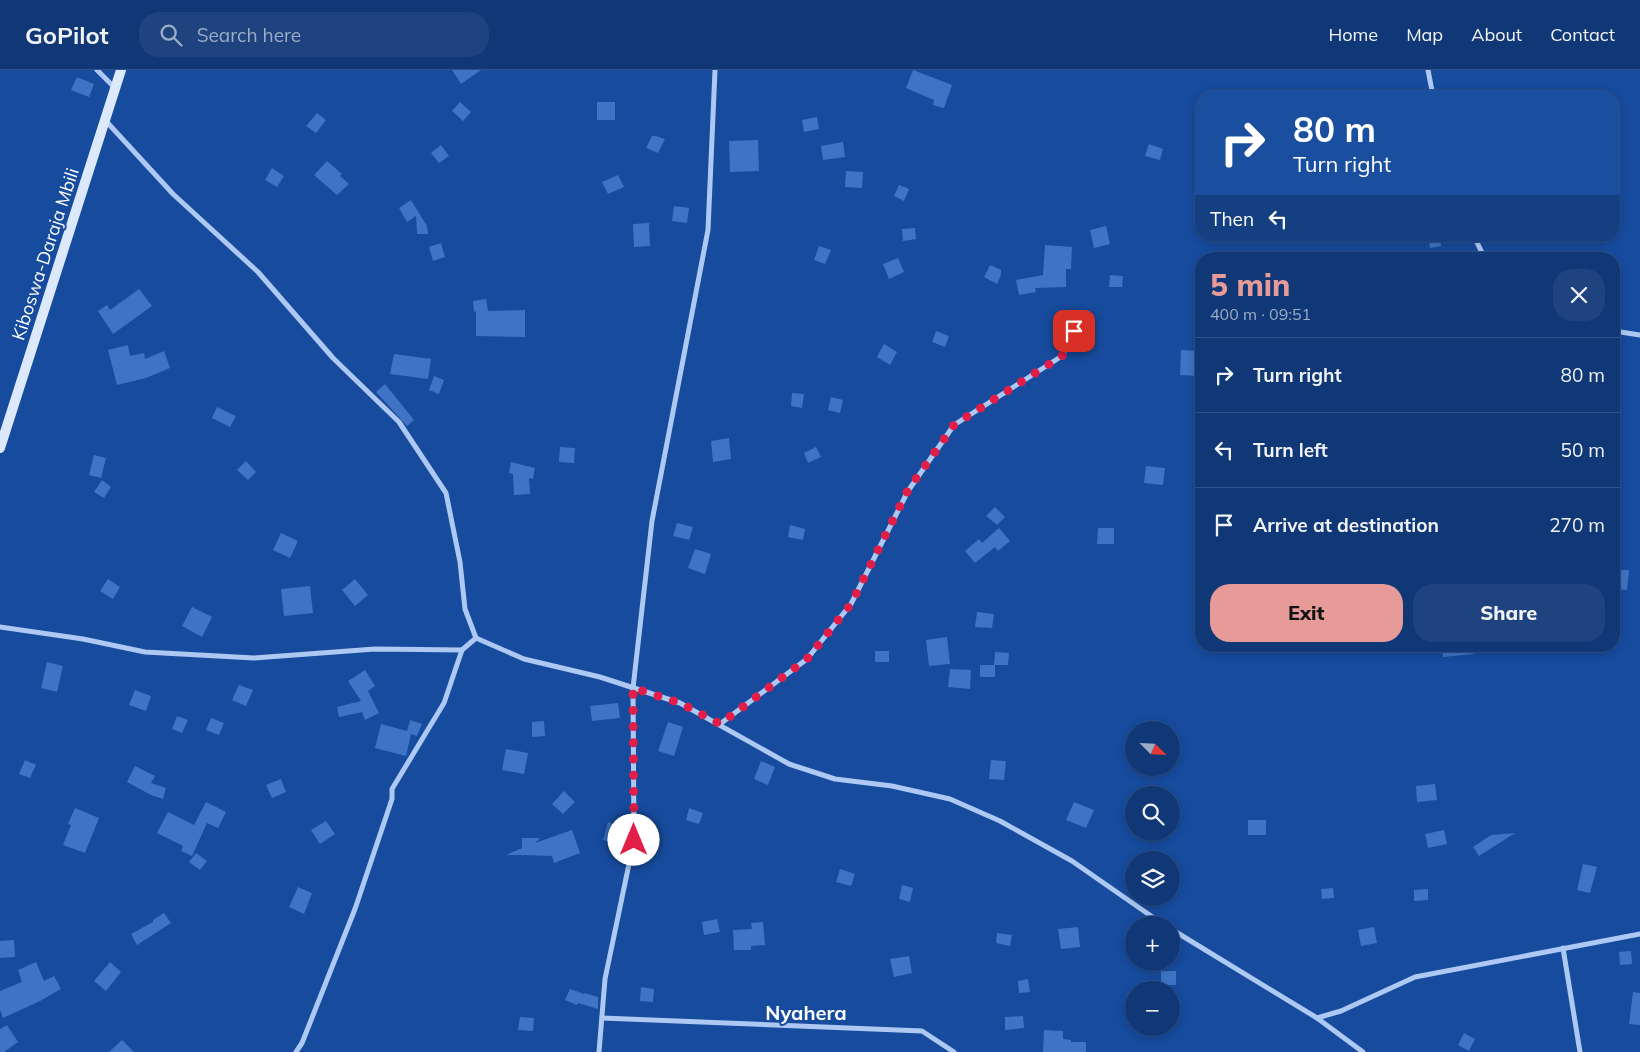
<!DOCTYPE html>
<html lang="en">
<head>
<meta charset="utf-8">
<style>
	:root { --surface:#103876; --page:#1e437e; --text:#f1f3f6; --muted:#9cacc5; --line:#305288; --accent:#e69b98 }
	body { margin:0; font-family:Mulish,sans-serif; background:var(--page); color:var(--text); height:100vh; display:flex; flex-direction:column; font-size:19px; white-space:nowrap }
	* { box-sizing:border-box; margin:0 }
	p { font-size:16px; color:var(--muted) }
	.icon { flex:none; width:28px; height:28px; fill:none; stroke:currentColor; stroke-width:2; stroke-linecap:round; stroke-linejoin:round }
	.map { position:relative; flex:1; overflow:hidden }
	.sheet { position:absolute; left:1195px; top:182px; width:425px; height:400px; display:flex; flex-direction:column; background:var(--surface); border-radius:20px; box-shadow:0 2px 8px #0003,0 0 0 1px var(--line) }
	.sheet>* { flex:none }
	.top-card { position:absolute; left:1195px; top:20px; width:425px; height:152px; border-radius:20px; box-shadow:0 2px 8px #0003,0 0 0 1px var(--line); background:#1a4fa0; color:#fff; overflow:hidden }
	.needle { width:32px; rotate:114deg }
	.buttons { position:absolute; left:1125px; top:651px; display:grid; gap:10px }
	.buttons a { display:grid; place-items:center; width:55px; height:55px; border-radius:50%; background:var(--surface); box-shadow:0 2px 8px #0003,0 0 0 1px var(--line); font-size:25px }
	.pin { position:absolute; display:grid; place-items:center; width:42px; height:42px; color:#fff; margin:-21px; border-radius:10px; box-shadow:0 2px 8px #0006 }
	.me { position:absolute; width:55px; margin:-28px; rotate:0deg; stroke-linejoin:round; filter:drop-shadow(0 0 4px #0008) }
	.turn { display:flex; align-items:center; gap:18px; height:105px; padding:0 15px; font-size:22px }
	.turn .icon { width:65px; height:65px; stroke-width:2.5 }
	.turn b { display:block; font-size:35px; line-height:42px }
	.then { display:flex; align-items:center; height:48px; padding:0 15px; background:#0003; gap:10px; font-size:19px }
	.round { display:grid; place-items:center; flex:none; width:52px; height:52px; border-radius:20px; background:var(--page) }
	.headline { display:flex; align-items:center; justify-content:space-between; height:85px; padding:0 15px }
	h1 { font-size:30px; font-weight:800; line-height:38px; color:var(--accent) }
	.action { display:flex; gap:10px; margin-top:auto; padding:10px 15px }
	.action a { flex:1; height:58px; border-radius:20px; background:var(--accent); color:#111; font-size:20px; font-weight:800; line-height:58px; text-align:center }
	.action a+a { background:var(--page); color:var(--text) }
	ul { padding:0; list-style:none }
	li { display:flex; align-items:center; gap:15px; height:75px; padding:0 15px; border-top:1px solid var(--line) }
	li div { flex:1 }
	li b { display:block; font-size:19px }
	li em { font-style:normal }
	header { display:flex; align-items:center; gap:30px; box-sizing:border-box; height:70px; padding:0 25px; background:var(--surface); border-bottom:1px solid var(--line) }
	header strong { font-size:24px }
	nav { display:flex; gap:28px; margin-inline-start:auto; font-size:18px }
	.search { width:350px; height:45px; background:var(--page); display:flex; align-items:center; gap:12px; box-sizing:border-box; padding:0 18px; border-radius:20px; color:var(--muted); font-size:19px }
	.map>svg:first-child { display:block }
	.building { fill:#3e74c3 }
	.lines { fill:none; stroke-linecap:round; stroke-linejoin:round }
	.street { stroke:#adc9f3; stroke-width:5 }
	.secondary { stroke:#dce9fd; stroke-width:10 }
	.route { stroke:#e11d48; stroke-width:9; stroke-dasharray:0 16.2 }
	.labels { text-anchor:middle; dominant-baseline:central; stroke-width:4; stroke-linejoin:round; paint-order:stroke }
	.street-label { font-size:18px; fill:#fff; stroke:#164b9d }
	.quarter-label { font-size:20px; font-weight:bold; fill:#fff; stroke:#164b9d }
</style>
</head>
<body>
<header>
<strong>GoPilot</strong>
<div class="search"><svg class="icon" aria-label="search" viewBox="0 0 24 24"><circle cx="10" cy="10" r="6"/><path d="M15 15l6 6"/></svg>Search here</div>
<nav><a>Home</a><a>Map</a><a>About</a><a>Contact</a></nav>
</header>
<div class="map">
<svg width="1640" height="982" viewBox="0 0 1640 982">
	<rect width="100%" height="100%" fill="#164b9d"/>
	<g class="building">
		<polygon points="452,0 481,0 461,14"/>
		<polygon points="913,0 952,15 944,38 933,35 934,30 906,18"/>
		<polygon points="77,7 94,14 89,27 71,20"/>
		<polygon points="460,32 471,42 463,51 452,41"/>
		<rect x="597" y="32" width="18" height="18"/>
		<polygon points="317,43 326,50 316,63 306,56"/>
		<polygon points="817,47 819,59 804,62 802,50"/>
		<polygon points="652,66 656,66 665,69 658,83 646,78"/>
		<polygon points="758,70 759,101 730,102 729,71"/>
		<polygon points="843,72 845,87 823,90 821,76"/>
		<polygon points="1149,74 1163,79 1160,90 1145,86"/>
		<polygon points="441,75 449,86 439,93 431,83"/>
		<polygon points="327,91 342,104 340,106 349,114 337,125 314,105"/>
		<polygon points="272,98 284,106 277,117 265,110"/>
		<polygon points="846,101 863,102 862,118 845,117"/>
		<polygon points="618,105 624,117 608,124 602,112"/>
		<polygon points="899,115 909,119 904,131 894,126"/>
		<polygon points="411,130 427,156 428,164 417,164 416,146 407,152 399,138"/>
		<polygon points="674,136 689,138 687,153 672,151"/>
		<polygon points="649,153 650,176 634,177 633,154"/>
		<polygon points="1106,156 1110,174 1094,178 1090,160"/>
		<polygon points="915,158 916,169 903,171 902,159"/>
		<polygon points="1428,166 1439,166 1441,176 1430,178"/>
		<polygon points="441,173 445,187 433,191 429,177"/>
		<polygon points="1045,175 1072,177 1071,199 1066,199 1066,217 1035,218 1036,222 1019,225 1016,210 1043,205"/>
		<polygon points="819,176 831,180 825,194 814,190"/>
		<polygon points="898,188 904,202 889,209 883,194"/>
		<polygon points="990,195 1001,200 1001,205 997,214 984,207"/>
		<polygon points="1110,205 1123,206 1122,217 1109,217"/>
		<polygon points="139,219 152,236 113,264 98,241 107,235 110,240"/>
		<polygon points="486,229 488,241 525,240 525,267 476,266 476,241 474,242 473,231"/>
		<polygon points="936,261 949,266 945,277 932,272"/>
		<polygon points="884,274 897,282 890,295 877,287"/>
		<polygon points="128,275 130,286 144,283 145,289 164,281 170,298 146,308 117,315 108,280"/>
		<polygon points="1181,280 1201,281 1199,306 1180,305"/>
		<polygon points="394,284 431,289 428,309 390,304"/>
		<polygon points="434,306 444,310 439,324 429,320"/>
		<polygon points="385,314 414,350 407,356 376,322"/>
		<polygon points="792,323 804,324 802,338 791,336"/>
		<polygon points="831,327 843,330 840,343 828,340"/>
		<polygon points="217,337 236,346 230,357 212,348"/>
		<polygon points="729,368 731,389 713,392 711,371"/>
		<polygon points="560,377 575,378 574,393 559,392"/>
		<polygon points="816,377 821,387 808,393 804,383"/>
		<polygon points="94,385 106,388 101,408 89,405"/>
		<polygon points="246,391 256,402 248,410 237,400"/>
		<polygon points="511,392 535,398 533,409 529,408 530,424 514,425 513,404 509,403"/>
		<polygon points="1146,396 1165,398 1163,415 1144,413"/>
		<polygon points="102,410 111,417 104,428 94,422"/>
		<polygon points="995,437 1005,447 997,455 986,446"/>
		<polygon points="677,453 693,457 689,470 673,466"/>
		<polygon points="790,455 805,459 803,470 788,467"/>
		<polygon points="999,458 1010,471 998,481 995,477 975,493 965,481 979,469 982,473"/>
		<polygon points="1098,458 1114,458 1114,474 1097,474"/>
		<polygon points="281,463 298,471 290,488 273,480"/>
		<polygon points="695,479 711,484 705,504 688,498"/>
		<polygon points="1614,500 1629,500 1627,520 1614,519"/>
		<polygon points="108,509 120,517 113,529 100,521"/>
		<polygon points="355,509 368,525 355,536 342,520"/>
		<polygon points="310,516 313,543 284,546 281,519"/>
		<polygon points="192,537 212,547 202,567 182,556"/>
		<polygon points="977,542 994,544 992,558 975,557"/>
		<polygon points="947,567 950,594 929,596 926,570"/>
		<polygon points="1442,576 1473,576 1473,584 1443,587"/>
		<rect x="875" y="581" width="14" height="11"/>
		<polygon points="995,582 1009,583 1008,595 994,595"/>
		<polygon points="47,592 63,596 57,622 41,618"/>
		<rect x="980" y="595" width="15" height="12"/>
		<polygon points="950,599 971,600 970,619 948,617"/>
		<polygon points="365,600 375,616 368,621 379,643 365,650 362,642 339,647 337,637 361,631 348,611"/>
		<polygon points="239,615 253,620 246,636 232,630"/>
		<polygon points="135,620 151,626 146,641 129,635"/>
		<polygon points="618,633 620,648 592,651 590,636"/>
		<polygon points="177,646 188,650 182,663 172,659"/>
		<polygon points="211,648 224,653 219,665 206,660"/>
		<polygon points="410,650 422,654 417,666 411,664 406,686 375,678 381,654 407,661"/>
		<polygon points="544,651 545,666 532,667 532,652"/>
		<polygon points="668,652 683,657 674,686 658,681"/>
		<polygon points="506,679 528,683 524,704 502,700"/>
		<polygon points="25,690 36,695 30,708 19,704"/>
		<polygon points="991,690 1006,691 1004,710 989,709"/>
		<polygon points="761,691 775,697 768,715 754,709"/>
		<polygon points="135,696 155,706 151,713 166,718 163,729 151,725 127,712"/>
		<polygon points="281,709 286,722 272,728 266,715"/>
		<polygon points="1435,714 1437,730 1417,732 1416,716"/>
		<polygon points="564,721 575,732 563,744 552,734"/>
		<polygon points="206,732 226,742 218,758 207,753 192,786 181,781 183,776 157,763 168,742 194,755"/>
		<polygon points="1074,732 1094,740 1086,758 1066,750"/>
		<polygon points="75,738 99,748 85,783 63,775 71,755 68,754"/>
		<polygon points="689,738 703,743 699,754 686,750"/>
		<rect x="1248" y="750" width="18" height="15"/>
		<polygon points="326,751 335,764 320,774 311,760"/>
		<polygon points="608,752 623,757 617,774 603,770"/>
		<polygon points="572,760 580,783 554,793 552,786 523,785 522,787 522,785 506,785 522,778 522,768 540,768 535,773"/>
		<polygon points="1444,760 1447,774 1428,778 1425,764"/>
		<polygon points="1515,763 1479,786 1473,777 1491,765"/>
		<polygon points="196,783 207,791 200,800 189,792"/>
		<polygon points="1583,794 1597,797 1590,823 1577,820"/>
		<polygon points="840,799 855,804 851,816 836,812"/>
		<polygon points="902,815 913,818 910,832 899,829"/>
		<polygon points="298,817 312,823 304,844 289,837"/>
		<polygon points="1333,818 1334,828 1322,829 1321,819"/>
		<polygon points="1428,819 1428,830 1414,831 1414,820"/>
		<polygon points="164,843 171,853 137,875 131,864 153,852 153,850"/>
		<polygon points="717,849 720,862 704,865 702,852"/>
		<polygon points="763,852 765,875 751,876 751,880 734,880 733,860 752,859 751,853"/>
		<polygon points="1078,857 1080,877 1061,879 1058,859"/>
		<polygon points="1374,857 1377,873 1361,876 1358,860"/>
		<polygon points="997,863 1012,865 1010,876 996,873"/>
		<polygon points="14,870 15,887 0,888 0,871"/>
		<polygon points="1631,881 1632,894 1620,895 1619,882"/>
		<polygon points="909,886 912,903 894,907 890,889"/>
		<polygon points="36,892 44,911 54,906 61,919 40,931 3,948 0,940 0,921 22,912 18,900"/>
		<polygon points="110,892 121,902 106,921 94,911"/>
		<rect x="1161" y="901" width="15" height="14"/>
		<polygon points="1028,909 1030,922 1019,923 1018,911"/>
		<polygon points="641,917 654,919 653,932 640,931"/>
		<polygon points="570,919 584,924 584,923 598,927 598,939 578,933 577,935 565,930"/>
		<polygon points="1633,922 1640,923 1640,955 1629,954"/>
		<polygon points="1023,946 1024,958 1005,960 1005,947"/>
		<polygon points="520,947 534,948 533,961 518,960"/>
		<polygon points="7,955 18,972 4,982 0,982 0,959"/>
		<polygon points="1044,960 1063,961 1063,969 1071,970 1071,972 1086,972 1086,982 1043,982"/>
		<polygon points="1464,963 1475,969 1469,981 1458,975"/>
		<polygon points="122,970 134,982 109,982"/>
	</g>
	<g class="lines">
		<g class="street">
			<polyline points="97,0 114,17"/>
			<polyline points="1428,0 1433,26"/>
			<polyline points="105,50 173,124 258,202 333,288 399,352 446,423 460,492 465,539 476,568 524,589 600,607 680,633 789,694 835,709 892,716 950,729 1000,751 1072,791 1164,855"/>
			<polyline points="1474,166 1485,189"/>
			<polyline points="1614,261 1640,265"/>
			<polyline points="0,557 83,569 145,582 254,588 375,579 462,580"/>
			<polyline points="720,654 807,589 851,534 908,421 954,355 1062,286 1079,249"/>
			<polyline points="1171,859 1317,948 1363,982"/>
			<polyline points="1563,878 1580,982"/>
			<polyline points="602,948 922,961 954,982"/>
			<polyline points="1317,948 1341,941 1415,907 1640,864"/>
			<polyline points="296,982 302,973 355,839 392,729 392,719 444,633 462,580 476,568"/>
			<polyline points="599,982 605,909 634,770 633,618 652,451 708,160 715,0"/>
		</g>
		<polyline class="secondary" points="0,378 121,0"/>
	</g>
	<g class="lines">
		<polyline class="route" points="634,770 633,618 680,633 720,654 807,589 851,534 908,420 954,355 1062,286 1074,261"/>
	</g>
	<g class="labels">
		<g class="street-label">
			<text transform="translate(45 184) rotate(-72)">Kiboswa-Daraja Mbili</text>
		</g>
		<g class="quarter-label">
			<text x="806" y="942">Nyahera</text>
		</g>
	</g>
</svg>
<div class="buttons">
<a><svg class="needle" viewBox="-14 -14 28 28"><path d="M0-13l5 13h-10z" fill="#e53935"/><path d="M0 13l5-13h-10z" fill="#9cacc5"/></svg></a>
<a><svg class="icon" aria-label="search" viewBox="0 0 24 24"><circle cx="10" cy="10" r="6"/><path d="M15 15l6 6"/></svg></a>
<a><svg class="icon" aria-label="layers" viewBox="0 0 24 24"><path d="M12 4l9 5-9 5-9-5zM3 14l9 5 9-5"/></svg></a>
<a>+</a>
<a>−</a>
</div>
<div class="pin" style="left:1074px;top:261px;background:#d93025"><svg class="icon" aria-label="arrive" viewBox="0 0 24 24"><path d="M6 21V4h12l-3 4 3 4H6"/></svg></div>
<svg class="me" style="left:634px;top:770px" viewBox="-20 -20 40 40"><circle r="19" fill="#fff"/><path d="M0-13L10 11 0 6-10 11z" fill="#e11d48"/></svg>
<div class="top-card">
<div class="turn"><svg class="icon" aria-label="right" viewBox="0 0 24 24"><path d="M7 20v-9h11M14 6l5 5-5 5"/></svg><div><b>80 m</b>Turn right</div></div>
<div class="then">Then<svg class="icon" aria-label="left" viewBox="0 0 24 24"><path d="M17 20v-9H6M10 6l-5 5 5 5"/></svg></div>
</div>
<section class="sheet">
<div class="headline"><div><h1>5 min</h1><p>400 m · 09:51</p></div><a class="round"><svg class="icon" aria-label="close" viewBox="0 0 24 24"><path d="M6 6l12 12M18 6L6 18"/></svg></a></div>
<ul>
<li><svg class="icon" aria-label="right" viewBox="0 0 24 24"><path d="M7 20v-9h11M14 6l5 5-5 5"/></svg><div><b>Turn right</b></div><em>80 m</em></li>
<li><svg class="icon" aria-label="left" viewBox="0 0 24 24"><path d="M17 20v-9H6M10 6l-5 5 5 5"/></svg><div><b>Turn left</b></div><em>50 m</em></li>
<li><svg class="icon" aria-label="arrive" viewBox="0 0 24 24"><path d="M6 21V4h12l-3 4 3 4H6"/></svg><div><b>Arrive at destination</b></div><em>270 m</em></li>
</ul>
<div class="action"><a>Exit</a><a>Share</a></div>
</section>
</div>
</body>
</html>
